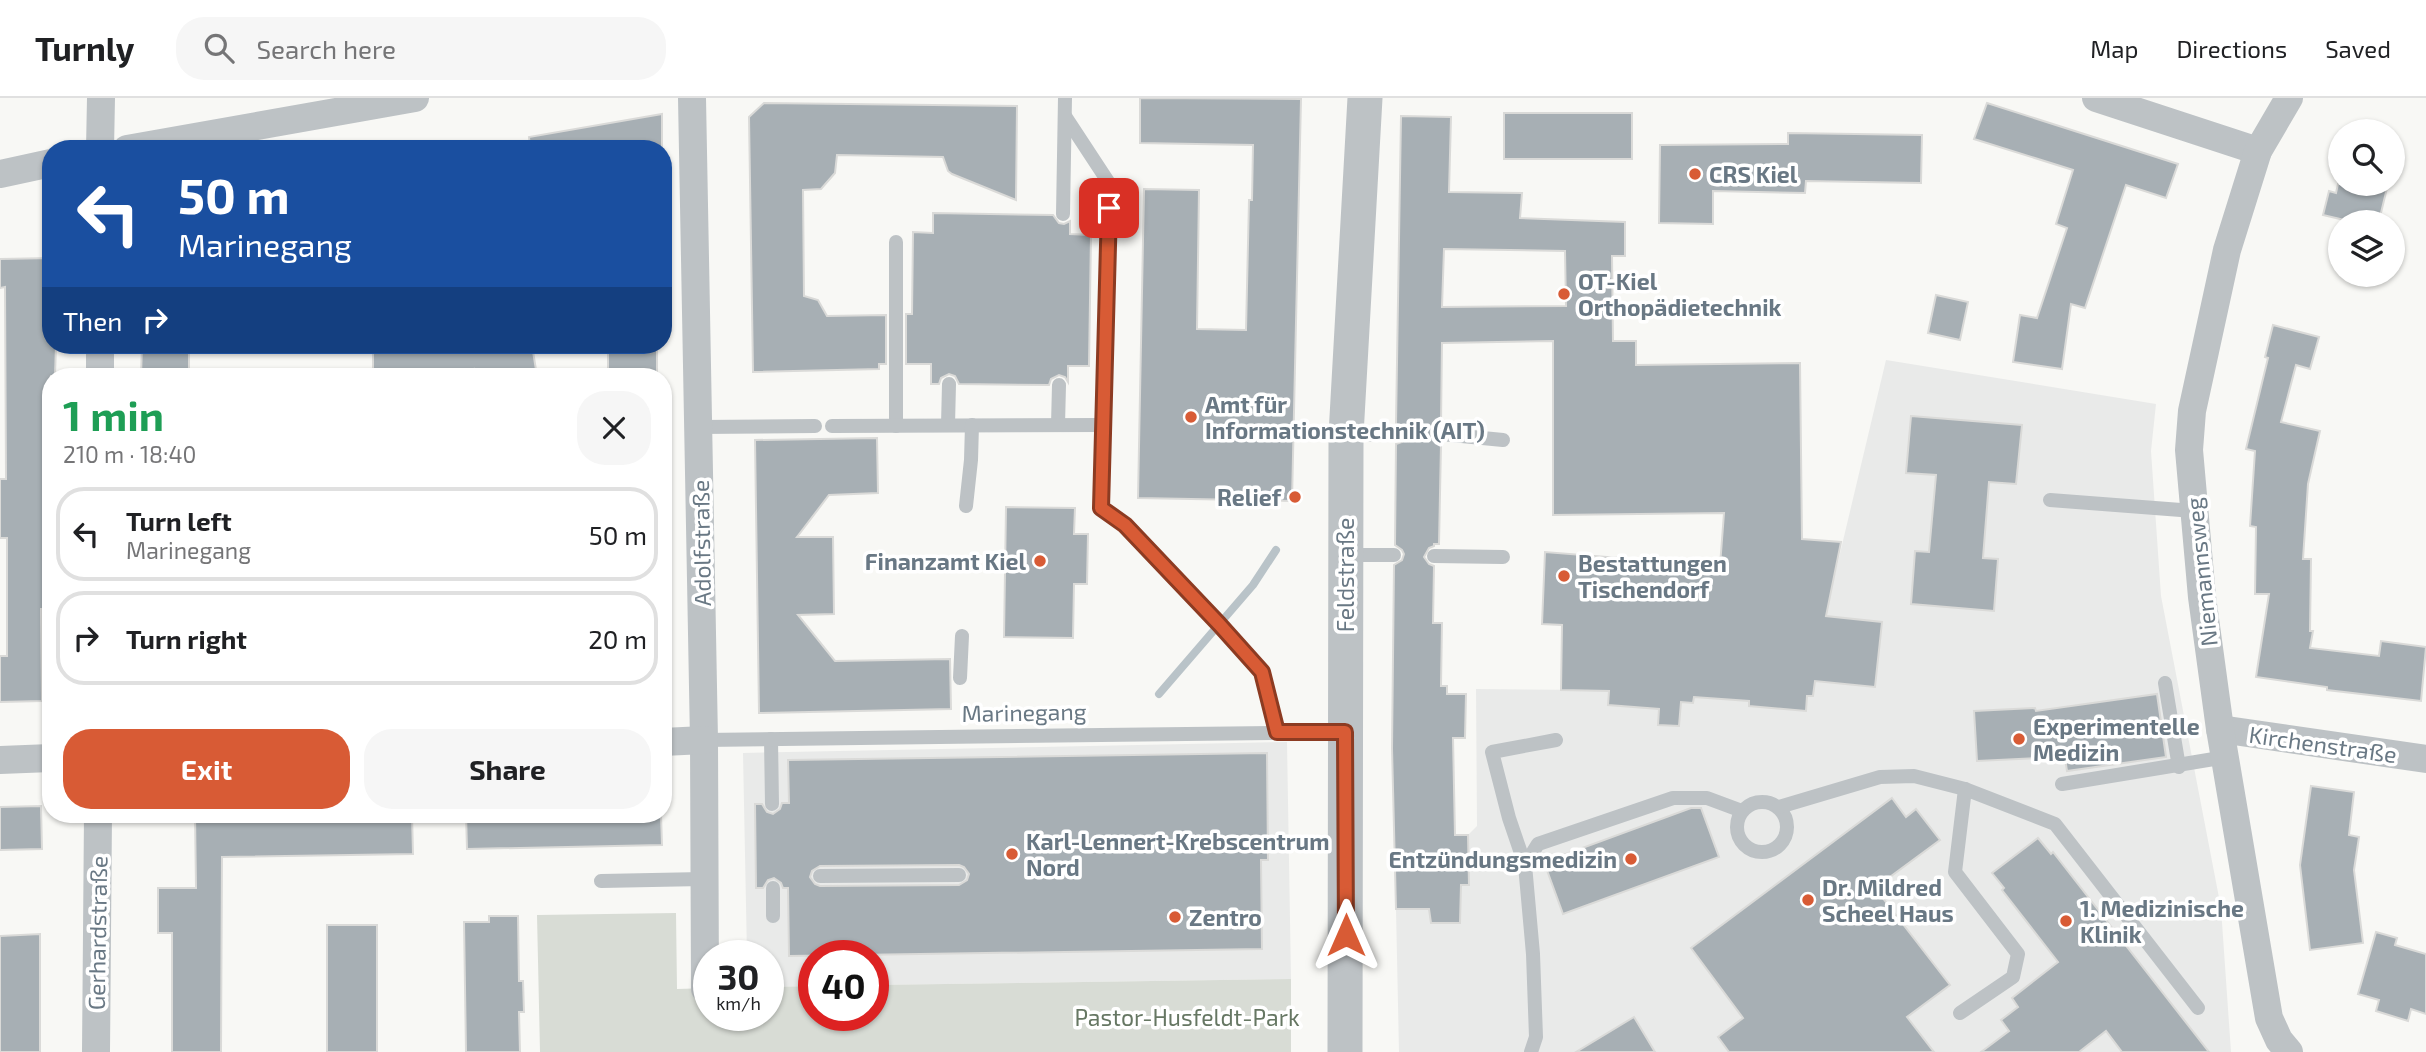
<!DOCTYPE html>
<html lang="en">
<head>
<meta charset="utf-8">
<style>
	:root { --surface:#fff; --page:#f6f6f6; --text:#202124; --muted:#757577; --line:#e0e0e0; --accent:#d85b35 }
	body { margin:0; font-family:"Exo 2",sans-serif; background:var(--page); color:var(--text); height:100vh; display:flex; flex-direction:column; font-size:26px; white-space:nowrap }
	* { box-sizing:border-box; margin:0 }
	p { font-size:23px; color:var(--muted) }
	.icon { flex:none; width:38px; height:38px; fill:none; stroke:currentColor; stroke-width:2; stroke-linecap:round; stroke-linejoin:round }
	.map { position:relative; flex:1; overflow:hidden }
	.drawer { position:absolute; left:42px; top:270px; width:630px; height:455px; display:flex; flex-direction:column; background:var(--surface); border-radius:28px; box-shadow:0 2px 5px #0004 }
	.drawer>* { flex:none }
	.top-card { position:absolute; left:42px; top:42px; width:630px; height:214px; border-radius:28px; box-shadow:0 2px 5px #0004; background:#1a4fa0; color:#fff; overflow:hidden }
	.fabs { position:absolute; left:2328px; top:21px; display:grid; gap:14px }
	.fabs a { display:grid; place-items:center; width:77px; height:77px; border-radius:50%; background:var(--surface); box-shadow:0 2px 5px #0004; font-size:35px }
	.speed { position:absolute; left:693px; top:842px; display:flex; gap:14px; font-size:35px; font-weight:700; text-align:center }
	.speed>* { display:grid; place-content:center; width:91px; height:91px; border-radius:50%; background:var(--surface); box-shadow:0 2px 5px #0004; line-height:1 }
	.speed small { font-size:18px; font-weight:400 }
	.speed .limit { border:10px solid #d22; background:#fff; color:#111 }
	.pin { position:absolute; display:grid; place-items:center; width:60px; height:60px; color:#fff; margin:-30px; border-radius:14px; box-shadow:0 4px 10px #0006 }
	.me { position:absolute; width:77px; margin:-38px; rotate:0deg; stroke-linejoin:round; filter:drop-shadow(0 0 5px #0008) }
	.turn { display:flex; align-items:center; gap:24px; height:147px; padding:0 21px; font-size:32px }
	.turn .icon { width:91px; height:91px; stroke-width:2.5 }
	.turn b { display:block; font-size:49px; line-height:60px }
	.then { display:flex; align-items:center; height:66px; padding:0 21px; background:#0003; gap:14px; font-size:26px }
	.round { display:grid; place-items:center; flex:none; width:74px; height:74px; border-radius:28px; background:var(--page) }
	.headline { display:flex; align-items:center; justify-content:space-between; height:119px; padding:0 21px }
	h1 { font-size:42px; font-weight:700; line-height:52px; color:#1e9e55 }
	.primary-button { display:flex; gap:14px; margin-top:auto; padding:14px 21px }
	.primary-button a { flex:1; height:80px; border-radius:28px; background:var(--accent); color:#fff; font-size:28px; font-weight:700; line-height:80px; text-align:center }
	.primary-button a+a { background:var(--page); color:var(--text) }
	ul { padding:0; list-style:none }
	li { display:flex; align-items:center; gap:21px; height:94px; margin:0 14px 10px; padding:0 7px; border:4px solid var(--line); border-radius:28px }
	li div { flex:1 }
	li b { display:block; font-size:26px }
	li em { font-style:normal }
	header { display:flex; align-items:center; gap:42px; box-sizing:border-box; height:98px; padding:0 35px; background:var(--surface); border-bottom:2px solid var(--line) }
	header strong { font-size:33px }
	nav { display:flex; gap:38px; margin-inline-start:auto; font-size:24px }
	.search { width:490px; height:63px; background:var(--page); display:flex; align-items:center; gap:18px; box-sizing:border-box; padding:0 24px; border-radius:28px; color:var(--muted); font-size:26px }
	.map>svg:first-child { display:block }
	.built { fill:#e9eae9 }
	.green { fill:#d8dcd5 }
	.lines { fill:none; stroke-linecap:round; stroke-linejoin:round }
	.stream { stroke:#b9c3c8; stroke-width:8 }
	.building { fill:#a7afb4; stroke:#dadad8; stroke-width:2; fill-rule:evenodd }
	.service { stroke:#bdc2c5; stroke-width:14 }
	.minor { stroke:#bdc2c5; stroke-width:28 }
	.tertiary { stroke:#bdc2c5; stroke-width:35 }
	.route-casing { stroke:#8c3b22; stroke-width:18 }
	.route { stroke:#d85b35; stroke-width:12 }
	.poi-dot { fill:#d85b35; stroke:#fff; stroke-width:2.5 }
	.labels { text-anchor:middle; dominant-baseline:central; stroke-width:7; stroke-linejoin:round; paint-order:stroke }
	.poi-label { font-size:23px; font-weight:bold; fill:#697884; stroke:#fff; text-anchor:start }
	.street-label { font-size:23px; fill:#697884; stroke:#fff }
	.park-label { font-size:23px; fill:#667763; stroke:#fff }
</style>
</head>
<body>
<header>
<strong>Turnly</strong>
<div class="search"><svg class="icon" aria-label="search" viewBox="0 0 24 24"><circle cx="10" cy="10" r="6"/><path d="M15 15l6 6"/></svg>Search here</div>
<nav><a>Map</a><a>Directions</a><a>Saved</a></nav>
</header>
<div class="map">
<svg width="2426" height="954" viewBox="0 0 2426 954">
	<rect width="100%" height="100%" fill="#f8f8f5"/>
	<g class="built">
		<polygon points="1886,262 2156,306 2151,353 2161,498 2221,810 2231,954 1399,954 1394,716 1443,737 1468,737 1477,728 1476,591 1587,592 1827,510"/>
		<polygon points="1287,644 1291,881 873,887 873,858 814,858 814,888 768,889 768,858 747,857 743,655"/>
	</g>
	<polygon class="green" points="676,815 677,891 709,890 709,917 768,917 768,889 814,888 814,917 873,917 873,887 1291,881 1291,954 540,954 537,817"/>
	<g class="lines">
		<polyline class="stream" points="1159,596 1253,487 1276,452"/>
	</g>
	<g class="building">
		<polygon points="1140,0 1301,1 1292,403 1138,400 1144,91 1199,92 1197,231 1246,232 1249,102 1252,102 1253,47 1140,45"/>
		<polygon points="764,5 1017,8 1016,102 952,76 948,73 943,59 837,57 835,75 821,91 803,92 804,198 818,202 827,218 886,217 886,266 879,266 879,271 753,274 749,19"/>
		<polygon points="1987,5 2178,66 2166,100 2126,87 2085,210 2071,206 2062,271 2013,264 2020,217 2037,220 2067,130 2056,126 2073,72 1974,41"/>
		<rect x="1504" y="15" width="128" height="46"/>
		<polygon points="662,16 662,51 530,51 529,39"/>
		<path d="M1401,18L1451,19L1449,94L1522,95L1520,120L1625,124V158H1612L1613,243H1636V267L1800,265L1802,441L1841,444L1826,518L1882,524L1875,589L1815,583L1813,598H1807L1806,613L1749,608V603L1694,599L1693,605L1681,604L1679,628L1658,627L1659,611L1608,607L1609,593L1561,592L1562,527L1542,526L1545,454L1720,468L1724,415L1553,417V243L1442,245L1441,326L1434,330L1431,336L1435,343L1441,346L1439,446H1434V448L1429,450L1424,459L1429,466L1434,468L1433,525H1442L1441,588H1447V596H1466L1465,640H1453L1455,737H1468L1469,787H1461L1460,825H1431L1429,811H1396L1392,650L1394,467L1402,462L1404,456L1402,452L1395,447L1396,346L1402,344L1406,336L1404,330L1396,326ZM1444,151L1565,153L1566,208L1442,209Z"/>
		<polygon points="1788,35 1922,37 1921,85 1806,83 1805,95 1713,93 1713,126 1659,125 1660,47 1788,46"/>
		<polygon points="2338,86 2388,86 2379,123 2362,119 2361,124 2353,124 2323,117 2329,93 2336,95"/>
		<polygon points="933,115 1053,117 1059,125 1064,126 1070,123 1070,136 1091,137 1089,268 1068,268 1068,284 1065,279 1059,277 1051,281 1049,287 959,286 955,278 949,276 941,280 939,286 931,286 931,266 906,266 906,216 912,216 913,134 933,135"/>
		<polygon points="51,160 51,247 56,247 55,278 51,278 51,511 41,511 42,603 0,604 0,558 7,558 7,440 0,440 0,381 6,381 5,189 0,190 0,161"/>
		<polygon points="1936,197 1968,204 1960,242 1928,235"/>
		<polygon points="2273,227 2319,239 2310,271 2296,267 2281,324 2320,333 2308,386 2303,461 2311,461 2310,533 2313,533 2310,550 2379,558 2381,543 2426,549 2421,603 2327,592 2327,589 2256,579 2269,496 2255,496 2256,429 2250,428 2255,353 2246,351 2268,260 2265,259"/>
		<polygon points="142,247 189,247 189,278 141,278"/>
		<polygon points="447,247 532,247 537,278 474,278 474,271 422,278 373,278 373,250 447,250"/>
		<polygon points="616,247 657,247 657,278 608,278 608,254 616,254"/>
		<polygon points="1911,318 2022,327 2016,386 1989,384 1983,460 1998,461 1994,513 1911,506 1915,453 1929,454 1936,377 1906,375"/>
		<polygon points="877,340 878,395 829,397 797,439 833,439 834,516 798,517 835,563 950,561 951,611 759,615 755,342"/>
		<polygon points="1006,409 1075,410 1074,436 1088,436 1087,486 1074,486 1073,540 1004,539"/>
		<polygon points="2157,596 2166,659 2067,673 2065,660 2038,664 2038,660 1977,663 1974,613 2035,610 2036,613"/>
		<path d="M1267,655L1268,762H1261L1262,851L789,858L788,790H783L781,785L774,780L768,782L763,790H756L755,706H762L767,714L773,716L780,711L782,705H789L788,662ZM959,767L964,769L969,776L967,782L959,787L820,788L815,786L810,779L812,773L820,768Z"/>
		<polygon points="2311,688 2354,694 2349,737 2359,739 2354,772 2363,845 2310,852 2300,767"/>
		<polygon points="1892,700 1906,719 1916,711 1940,742 1875,790 1950,887 1907,919 1934,954 1729,954 1718,939 1743,920 1691,850"/>
		<polygon points="41,708 42,751 0,752 0,709"/>
		<polygon points="1691,710 1701,710 1719,759 1563,816 1544,764"/>
		<polygon points="195,716 412,716 413,756 222,759 221,954 172,954 172,835 158,835 158,790 196,790"/>
		<polygon points="466,716 661,716 662,747 467,751"/>
		<polygon points="2038,740 2051,756 2053,754 2209,954 2122,954 2106,933 2079,954 1981,954 2009,933 2001,922 2018,909 2012,900 2058,864 2002,792 2004,790 1992,775"/>
		<polygon points="489,818 518,818 519,883 523,883 524,914 519,914 520,954 466,954 464,824 489,824"/>
		<rect x="327" y="827" width="50" height="127"/>
		<polygon points="2376,834 2397,840 2395,847 2426,856 2426,916 2411,911 2408,923 2376,913 2379,902 2358,896"/>
		<polygon points="40,836 40,954 0,954 0,838"/>
		<polygon points="1634,919 1655,954 1576,954"/>
	</g>
	<g class="lines">
		<g class="service">
			<polyline points="1065,18 1109,85 1101,410 1125,427 1262,574 1277,634"/>
			<polyline points="1063,116 1065,0"/>
			<polyline points="896,144 896,328"/>
			<polyline points="948,327 949,286"/>
			<polyline points="1058,327 1059,287"/>
			<polyline points="832,328 1103,327"/>
			<polyline points="699,329 815,328"/>
			<polyline points="1441,336 1503,342"/>
			<polyline points="1346,337 1396,336"/>
			<polyline points="2050,402 2194,413"/>
			<polyline points="966,408 971,362 972,327"/>
			<polyline points="1346,457 1394,457"/>
			<polyline points="1434,458 1503,459"/>
			<polyline points="960,580 962,538"/>
			<polyline points="2165,585 2179,669"/>
			<polyline points="771,641 772,706"/>
			<polyline points="704,642 1345,634"/>
			<polyline points="2062,686 2226,659"/>
			<circle cx="1762" cy="729" r="25"/>
			<polyline points="1779,709 1880,679 1914,678 1965,691 2055,726 2198,910"/>
			<polyline points="1525,767 1509,720 1492,654 1556,642"/>
			<polyline points="820,778 959,777"/>
			<polyline points="601,783 703,781"/>
			<polyline points="773,790 773,818"/>
			<polyline points="1960,915 2013,879 2018,856 1955,774 1965,691"/>
			<polyline points="1531,954 1536,939 1533,856 1525,767 1538,746 1673,700 1707,700 1742,713"/>
		</g>
		<g class="minor">
			<polyline points="692,0 704,642 705,891"/>
			<polyline points="2096,0 2258,53"/>
			<polyline points="100,51 101,0"/>
			<polyline points="127,51 415,0"/>
			<polyline points="0,76 51,65"/>
			<polyline points="100,278 100,247"/>
			<polyline points="2220,631 2426,661"/>
			<polyline points="663,644 704,642"/>
			<polyline points="0,662 51,660"/>
			<polyline points="96,954 98,716"/>
			<polyline points="2289,954 2279,942 2269,920 2220,631 2202,499 2189,352 2192,313 2227,152 2258,53 2289,0"/>
		</g>
		<polyline class="tertiary" points="1345,954 1346,337 1365,0"/>
	</g>
	<g class="lines">
		<defs>
			<polyline id="route" points="1109,110 1101,410 1125,427 1219,526 1262,574 1277,634 1345,634 1346,837"/>
		</defs>
		<use href="#route" class="route-casing"/>
		<use href="#route" class="route"/>
	</g>
	<g class="poi-dot">
		<circle cx="1695" cy="76" r="7"/>
		<circle cx="1564" cy="196" r="7"/>
		<circle cx="1191" cy="319" r="7"/>
		<circle cx="1295" cy="399" r="7"/>
		<circle cx="1040" cy="463" r="7"/>
		<circle cx="1564" cy="478" r="7"/>
		<circle cx="2019" cy="641" r="7"/>
		<circle cx="1012" cy="756" r="7"/>
		<circle cx="1631" cy="761" r="7"/>
		<circle cx="1808" cy="802" r="7"/>
		<circle cx="1175" cy="819" r="7"/>
		<circle cx="2066" cy="823" r="7"/>
	</g>
	<g class="labels">
		<g class="poi-label">
			<text x="1709" y="76">CRS Kiel</text>
			<text x="1578" y="183">OT-Kiel<tspan x="1578" dy="26">Orthopädietechnik</tspan></text>
			<text x="1205" y="306">Amt für<tspan x="1205" dy="26">Informationstechnik (AIT)</tspan></text>
			<text x="1281" y="399" text-anchor="end">Relief</text>
			<text x="1026" y="463" text-anchor="end">Finanzamt Kiel</text>
			<text x="1578" y="465">Bestattungen<tspan x="1578" dy="26">Tischendorf</tspan></text>
			<text x="2033" y="628">Experimentelle<tspan x="2033" dy="26">Medizin</tspan></text>
			<text x="1026" y="743">Karl-Lennert-Krebscentrum<tspan x="1026" dy="26">Nord</tspan></text>
			<text x="1617" y="761" text-anchor="end">Entzündungsmedizin</text>
			<text x="1822" y="789">Dr. Mildred<tspan x="1822" dy="26">Scheel Haus</tspan></text>
			<text x="2080" y="810">1. Medizinische<tspan x="2080" dy="26">Klinik</tspan></text>
			<text x="1189" y="819">Zentro</text>
		</g>
		<g class="street-label">
			<text transform="translate(701 445) rotate(-91)">Adolfstraße</text>
			<text transform="translate(2201 474) rotate(-96)">Niemannsweg</text>
			<text transform="translate(1345 477) rotate(-90)">Feldstraße</text>
			<text transform="translate(1024 614) rotate(-1)">Marinegang</text>
			<text transform="translate(2323 646) rotate(8)">Kirchenstraße</text>
			<text transform="translate(97 835) rotate(-89)">Gerhardstraße</text>
		</g>
		<g class="park-label">
			<text x="1187" y="919">Pastor-Husfeldt-Park</text>
		</g>
	</g>
</svg>
<div class="fabs">
<a><svg class="icon" aria-label="search" viewBox="0 0 24 24"><circle cx="10" cy="10" r="6"/><path d="M15 15l6 6"/></svg></a>
<a><svg class="icon" aria-label="layers" viewBox="0 0 24 24"><path d="M12 4l9 5-9 5-9-5zM3 14l9 5 9-5"/></svg></a>
</div>
<div class="speed"><div>30<small>km/h</small></div><div class="limit">40</div></div>
<div class="pin" style="left:1109px;top:110px;background:#d93025"><svg class="icon" aria-label="arrive" viewBox="0 0 24 24"><path d="M6 21V4h12l-3 4 3 4H6"/></svg></div>
<svg class="me" style="left:1346px;top:837px" viewBox="-20 -20 40 40"><path d="M0-17L14 15 0 8-14 15z" fill="#d85b35" stroke="#fff" stroke-width="4"/></svg>
<div class="top-card">
<div class="turn"><svg class="icon" aria-label="left" viewBox="0 0 24 24"><path d="M17 20v-9H6M10 6l-5 5 5 5"/></svg><div><b>50 m</b>Marinegang</div></div>
<div class="then">Then<svg class="icon" aria-label="right" viewBox="0 0 24 24"><path d="M7 20v-9h11M14 6l5 5-5 5"/></svg></div>
</div>
<section class="drawer">
<div class="headline"><div><h1>1 min</h1><p>210 m · 18:40</p></div><a class="round"><svg class="icon" aria-label="close" viewBox="0 0 24 24"><path d="M6 6l12 12M18 6L6 18"/></svg></a></div>
<ul>
<li><svg class="icon" aria-label="left" viewBox="0 0 24 24"><path d="M17 20v-9H6M10 6l-5 5 5 5"/></svg><div><b>Turn left</b><p>Marinegang</p></div><em>50 m</em></li>
<li><svg class="icon" aria-label="right" viewBox="0 0 24 24"><path d="M7 20v-9h11M14 6l5 5-5 5"/></svg><div><b>Turn right</b></div><em>20 m</em></li>
</ul>
<div class="primary-button"><a>Exit</a><a>Share</a></div>
</section>
</div>
</body>
</html>
